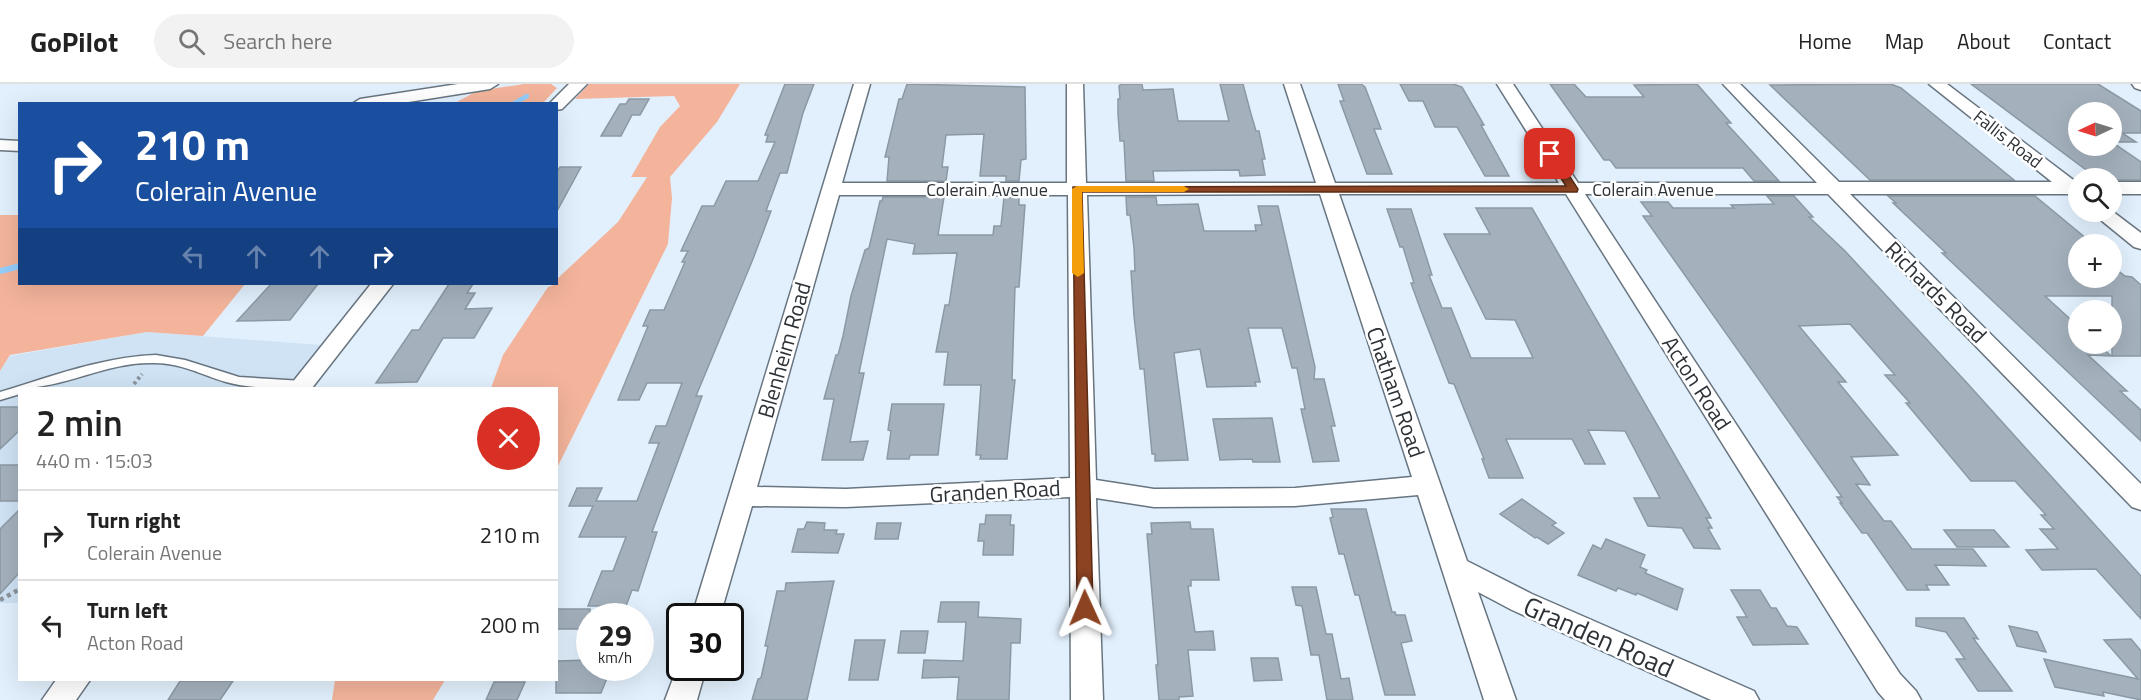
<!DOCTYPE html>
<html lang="en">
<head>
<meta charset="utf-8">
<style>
	:root { --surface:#fff; --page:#f2f2f2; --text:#222; --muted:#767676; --line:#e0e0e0 }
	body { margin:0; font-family:"Titillium Web",sans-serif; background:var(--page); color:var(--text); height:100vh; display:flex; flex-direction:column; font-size:22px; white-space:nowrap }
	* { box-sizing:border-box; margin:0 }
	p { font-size:20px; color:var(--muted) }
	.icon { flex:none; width:33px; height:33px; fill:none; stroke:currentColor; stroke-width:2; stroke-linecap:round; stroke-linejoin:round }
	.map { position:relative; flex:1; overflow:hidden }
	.details { position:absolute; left:18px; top:303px; width:540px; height:294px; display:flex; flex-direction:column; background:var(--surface); border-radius:0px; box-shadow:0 6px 24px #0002 }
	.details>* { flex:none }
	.top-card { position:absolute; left:18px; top:18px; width:540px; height:183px; border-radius:0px; box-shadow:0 6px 24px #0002; background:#1a4fa0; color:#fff; overflow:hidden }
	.needle { width:39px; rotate:266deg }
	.controls { position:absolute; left:2068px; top:18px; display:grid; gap:12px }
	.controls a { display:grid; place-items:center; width:54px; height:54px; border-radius:50%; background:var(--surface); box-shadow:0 6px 24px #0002; font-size:30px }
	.speed { position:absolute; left:576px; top:519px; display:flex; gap:12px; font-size:30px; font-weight:700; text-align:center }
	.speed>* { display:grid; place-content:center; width:78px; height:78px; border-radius:50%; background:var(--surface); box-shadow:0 6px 24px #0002; line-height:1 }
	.speed small { font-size:15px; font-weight:400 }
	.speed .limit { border:3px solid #111; border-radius:9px; background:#fff; color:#111 }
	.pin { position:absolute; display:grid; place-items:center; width:51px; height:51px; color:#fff; margin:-26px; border-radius:12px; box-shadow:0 3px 9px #0006 }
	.me { position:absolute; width:66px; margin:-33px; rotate:359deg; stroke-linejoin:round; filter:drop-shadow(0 0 4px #0008) }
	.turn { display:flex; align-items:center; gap:21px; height:126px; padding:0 18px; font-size:27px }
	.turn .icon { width:78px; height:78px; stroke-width:2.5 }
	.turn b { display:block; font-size:42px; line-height:51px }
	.lanes { display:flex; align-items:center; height:57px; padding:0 18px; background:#0003; justify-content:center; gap:30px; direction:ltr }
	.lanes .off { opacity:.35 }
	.round { display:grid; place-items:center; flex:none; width:63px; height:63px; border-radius:32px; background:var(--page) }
	.head { display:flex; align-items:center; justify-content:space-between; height:102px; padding:0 18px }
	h1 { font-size:36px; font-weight:600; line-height:45px }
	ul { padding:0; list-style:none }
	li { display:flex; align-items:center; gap:18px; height:90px; padding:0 18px; border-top:2px solid var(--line) }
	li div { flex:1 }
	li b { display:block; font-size:22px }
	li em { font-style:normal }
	header { display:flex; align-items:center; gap:36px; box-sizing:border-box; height:84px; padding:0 30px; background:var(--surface); border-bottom:2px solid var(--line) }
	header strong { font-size:28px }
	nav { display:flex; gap:33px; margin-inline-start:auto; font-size:21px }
	.search { width:420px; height:54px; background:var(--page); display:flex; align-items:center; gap:15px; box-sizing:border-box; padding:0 21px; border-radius:33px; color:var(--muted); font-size:22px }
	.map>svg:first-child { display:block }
	.built { fill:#cfe3f5 }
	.green { fill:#f3b49b }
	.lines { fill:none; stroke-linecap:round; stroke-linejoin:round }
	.stream-far1 { stroke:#95cdfb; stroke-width:4.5 }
	.stream { stroke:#95cdfb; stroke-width:6 }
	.building { fill:#a4b1bd; stroke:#8b99a4; stroke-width:1.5; fill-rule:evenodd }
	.lane-casing { stroke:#687580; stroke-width:3 }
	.street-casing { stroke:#687580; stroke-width:3 }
	.path-far1 { stroke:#8b949d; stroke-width:4; stroke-dasharray:3 3; stroke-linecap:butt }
	.path { stroke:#8b949d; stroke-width:4.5; stroke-dasharray:4 4; stroke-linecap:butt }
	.lane { fill:#fff; fill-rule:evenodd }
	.street { fill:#fff; fill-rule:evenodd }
	.route { fill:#8b4322; stroke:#5a2c16; stroke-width:1.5 }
	.slow { fill:#f59e0b }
	.labels { text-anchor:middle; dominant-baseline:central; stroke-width:5; stroke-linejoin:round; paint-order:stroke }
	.far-street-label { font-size:18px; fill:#2d3237; stroke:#fff }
	.street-label { font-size:22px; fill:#2d3237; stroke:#fff }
	.near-street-label { font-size:27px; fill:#2d3237; stroke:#fff }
</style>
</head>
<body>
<header>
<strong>GoPilot</strong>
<div class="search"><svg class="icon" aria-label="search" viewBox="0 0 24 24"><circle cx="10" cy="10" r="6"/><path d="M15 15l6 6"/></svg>Search here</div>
<nav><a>Home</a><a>Map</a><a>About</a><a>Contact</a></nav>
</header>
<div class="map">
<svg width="2141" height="616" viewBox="0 0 2141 616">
	<rect width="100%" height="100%" fill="#e2f0fd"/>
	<polygon class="built" points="147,248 321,261 287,304 20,304 19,519 0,519 0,287 10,272"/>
	<g class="green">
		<polygon points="524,0 551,0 557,4 543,19 455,19 477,7"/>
		<polygon points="589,0 740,0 717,38 670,93 672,114 668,160 557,384 556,304 491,304 503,271 548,203 556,200 557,195 618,138 647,93 631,93 660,43 680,22 674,12 575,15"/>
		<polygon points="0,131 19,131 20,200 245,200 203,252 147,248 10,271 0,287"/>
		<polygon points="335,596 445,596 433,616 332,616"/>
	</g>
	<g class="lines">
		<polyline class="stream-far1" points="513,20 527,12"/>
		<polyline class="stream" points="0,187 20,182"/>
	</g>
	<g class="building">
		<polygon points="785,0 814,0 803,29 787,89 780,89 766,127 771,127 753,175 696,312 702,312 652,448 657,448 638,507 632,506 626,522 588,522 602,487 613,487 626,453 579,453 593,422 569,422 577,404 602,404 596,417 637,417 659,359 649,359 656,342 666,342 682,299 647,299 639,316 618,316 648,242 643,242 650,226 664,226 685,178 682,178 688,167 681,167 702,122 714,122 726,97 758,97 775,58 766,58 768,51 765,51"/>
		<polygon points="907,0 1025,3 1026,75 1021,76 1019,97 1006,97 1006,92 980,92 984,50 946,51 942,83 948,83 946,97 887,97 889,73 885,73 899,15 902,15"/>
		<polygon points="1121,0 1142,0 1143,6 1173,5 1178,37 1229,37 1220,0 1243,0 1251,30 1256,47 1259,47 1265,75 1262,75 1265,91 1240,92 1239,86 1153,87 1154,97 1126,97 1124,57 1120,57 1118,30 1118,15 1120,15 1119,2"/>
		<polygon points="1338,0 1361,0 1365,3 1381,45 1374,45 1392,90 1367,90 1340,17 1344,17"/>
		<polygon points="1400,0 1453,0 1462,3 1484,41 1481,41 1509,92 1485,92 1457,43 1435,43 1423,17 1409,17"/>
		<polygon points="1550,0 1574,0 1586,13 1644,13 1634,1 1697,0 1731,39 1726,39 1779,97 1754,97 1743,84 1616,84 1610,76 1604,76"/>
		<polygon points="1891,0 1901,4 2014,96 1870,96 1770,1"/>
		<path d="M1971,0H2098L2141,27V49H2122L2136,58H2112L2141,78V96H2112L2104,91H2093ZM2079,28H2112V62H2079Z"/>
		<polygon points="629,15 649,15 640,31 632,31 621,52 601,52 620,20 626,20"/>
		<polygon points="560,83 581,83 556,129 556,90"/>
		<polygon points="1767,112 1794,112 1813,133 1809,133 1845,167 1967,299 2141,492 2141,535 2096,485 2042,486 2026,466 2058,465 2040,445 2054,445 2041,431 2046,431 2015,397 1971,397 1906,319 1910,319 1885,291 1895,291 1850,240 1799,242 1846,298 1838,298 1898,371 1851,373 1870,401 1856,400 1884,437 1891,437 1912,465 1973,465 1986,482 1935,481 1949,501 1926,501 1929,506 1907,506 1867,449 1862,449 1840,419 1842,419 1837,413 1842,413 1643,132 1652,132 1641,118 1668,118 1673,124 1734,124 1731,121 1774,120"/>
		<polygon points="1888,112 2035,112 2093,160 2079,160 2079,194 2112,194 2112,182 2125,192 2132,193 2141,201 2141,272 2112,272 2112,212 2045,212 2079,243 2079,260 2098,260 2111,272 2088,271 2127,307 2120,307 2141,326 2141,357 1942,169 1946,169 1893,119 1896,119"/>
		<polygon points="883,113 944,113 938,151 993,151 994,142 1001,142 1004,113 1019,113 1019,121 1025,121 1019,203 1015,203 1012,296 1015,296 1007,375 980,375 981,371 976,371 981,301 944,301 948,268 936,268 945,221 949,221 957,169 913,170 915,160 887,155 859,289 864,289 850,358 868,357 863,376 822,376 834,315 824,315 836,271 838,271 843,252 851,212 865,166 869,164 880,117 882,117"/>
		<polygon points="1126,113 1156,113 1157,121 1198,120 1204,147 1256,147 1255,141 1262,141 1258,122 1278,122 1315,283 1314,295 1324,295 1335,342 1331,342 1339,377 1313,378 1301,325 1305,325 1297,284 1292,284 1282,244 1248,244 1260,298 1255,298 1256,302 1207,303 1200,265 1174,269 1188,376 1155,377 1155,370 1152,370 1144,285 1140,285 1134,232 1131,187 1135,187 1134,164 1130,131 1127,131"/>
		<polygon points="1476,124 1532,124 1711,434 1706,434 1712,444 1708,444 1720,465 1694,464 1682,444 1648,442 1634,414 1660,414 1625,347 1588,346 1605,380 1585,380 1572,355 1506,355 1523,394 1489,394 1482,375 1484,375 1454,300 1449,299 1420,224 1411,199 1414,199 1403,163 1400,163 1387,125 1411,125 1432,191 1429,191 1442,224 1451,224 1471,274 1533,274 1515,236 1486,235 1444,150 1490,150"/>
		<polygon points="271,200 318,200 290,236 237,237"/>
		<polygon points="449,200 473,200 467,209 475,209 465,225 492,224 474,254 443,254 417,298 376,299 412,246 419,246"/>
		<polygon points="892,320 944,320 938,371 910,371 909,375 887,375 891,347 888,346"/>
		<polygon points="0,323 20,323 20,346 0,365"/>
		<polygon points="1272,334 1280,378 1253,378 1252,375 1220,376 1213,335"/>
		<rect x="0" y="381" width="20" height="36"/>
		<polygon points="1522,415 1556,439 1552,441 1564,449 1548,460 1537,453 1535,454 1500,430"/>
		<polygon points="20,425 20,488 0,510 0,445"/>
		<polygon points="1331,425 1366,425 1392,528 1395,528 1396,531 1405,531 1412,557 1401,559 1415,611 1385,611 1359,511 1355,511 1344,470 1339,470 1330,434 1333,433"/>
		<polygon points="986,431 1011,431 1010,441 1014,441 1013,471 983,471 984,457 978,457 980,440 985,440"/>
		<polygon points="807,438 825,439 824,446 837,446 836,450 844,450 838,469 792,468 798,445 804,445"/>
		<polygon points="1190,438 1191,445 1213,445 1219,496 1191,496 1191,502 1188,502 1195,548 1213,547 1215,566 1188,566 1193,612 1179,613 1179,616 1159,616 1156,581 1158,581 1147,450 1152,450 1151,439"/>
		<polygon points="877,439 901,439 898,455 875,455"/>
		<polygon points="1944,446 1994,446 2009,463 1957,463"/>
		<polygon points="1606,455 1645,471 1640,483 1647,486 1645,489 1683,505 1677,526 1637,509 1636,511 1618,504 1616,507 1578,491 1593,461 1601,465"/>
		<polygon points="834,497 807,616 752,616 758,595 761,594 768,562 765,562 777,507 785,507 786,499"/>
		<polygon points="1292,503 1316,503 1326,550 1332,550 1341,595 1349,594 1353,616 1327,616 1319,571 1311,571 1302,522 1296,521"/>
		<polygon points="1731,506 1760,506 1771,524 1776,524 1787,542 1797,543 1808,560 1753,561 1737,533 1747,533"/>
		<polygon points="941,518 979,518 978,533 1021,535 1020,559 1011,559 1009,616 957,616 959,593 922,594 924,576 963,577 966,538 938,538"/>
		<rect x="556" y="525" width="34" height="20"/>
		<polygon points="1916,534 1964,534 1978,555 1973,554 2012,607 1978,607 1956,575 1965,575 1946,548 1916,542"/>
		<polygon points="2009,542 2037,548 2046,568 2017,562"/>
		<polygon points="901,547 928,547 925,569 898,569"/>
		<polygon points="2131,555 2141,567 2141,616 2103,608 2104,612 2055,603 2044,575 2138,595 2104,556"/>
		<polygon points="855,556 885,556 878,596 849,596"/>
		<polygon points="1251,574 1278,574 1282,596 1254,597"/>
		<polygon points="590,576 590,584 611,584 601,609 556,609 556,577"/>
		<polygon points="180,597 233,597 220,616 168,616"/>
		<polygon points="494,598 525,598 517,616 486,616"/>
	</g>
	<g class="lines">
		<defs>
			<path id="lane" d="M156,271L185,276L239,293L303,297L309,301L304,304C278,304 251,305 226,298C202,291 181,279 155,279C108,277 66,304 20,304V310L0,316V308C50,293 102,273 156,271Z"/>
			<g id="street">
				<polygon points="458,0 498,0 490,5 396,20 352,20 360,15"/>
				<polygon points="569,0 587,0 562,25 556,26 556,20 549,20"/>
				<path d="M854,0H870L842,99H1067V0H1083L1086,99H1316L1284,0H1300L1335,99H1559L1497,0H1513L1578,99H1817L1723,0H1740L1839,98H2052L1929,0H1947L2076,98H2079V112L2067,110H1850L2141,400V426L2132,423L1828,110H1585L1900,590L1916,607L1921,616H1885L1878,608L1566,110H1339L1467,477L1532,510L1754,607L1759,616H1711L1512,526L1478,508L1516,616H1484L1418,411L1295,422L1154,423L1096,414L1103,616H1071L1070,413L846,423L752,422L720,532H692ZM1320,110L1412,393L1295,404L1154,405L1096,396L1087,111ZM839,111H1068L1070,394L846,405L757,403Z"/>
				<polygon points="2132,0 2141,0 2141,6 2135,4"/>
				<polygon points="0,56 20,57 20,67 0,66"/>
				<rect x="2112" y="98" width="29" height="12"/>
				<polygon points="2112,127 2141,149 2141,165 2134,163 2091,128"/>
				<polygon points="371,200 393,200 312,304 288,304"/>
				<polygon points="680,576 680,584 706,584 697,616 665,616"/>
				<polygon points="56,596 90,596 76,616 42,616"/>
			</g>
		</defs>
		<use href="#lane" class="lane-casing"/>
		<use href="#street" class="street-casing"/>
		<polyline class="path-far1" points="134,300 142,290"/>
		<polyline class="path" points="0,516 20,505"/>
		<use href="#lane" class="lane"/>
		<use href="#street" class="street"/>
	</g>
	<polygon class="route" points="1550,67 1555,70 1578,105 1577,108 1082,108 1093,524 1091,528 1085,530 1079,528 1077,524 1073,103 1566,102 1545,70"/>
	<polygon class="slow" points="1077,102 1184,102 1189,105 1184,108 1082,108 1084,189 1078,193 1072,189 1072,105"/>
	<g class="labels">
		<g class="far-street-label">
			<text transform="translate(2008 55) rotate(38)">Fallis Road</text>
			<text x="987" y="105">Colerain Avenue</text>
			<text x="1653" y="105">Colerain Avenue</text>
		</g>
		<g class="street-label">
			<text transform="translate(1936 208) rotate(45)">Richards Road</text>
			<text transform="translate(784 266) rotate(-74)">Blenheim Road</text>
			<text transform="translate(1697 299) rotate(57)">Acton Road</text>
			<text transform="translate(1396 308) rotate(71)">Chatham Road</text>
			<text transform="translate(995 407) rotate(-3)">Granden Road</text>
		</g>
		<g class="near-street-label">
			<text transform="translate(1599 552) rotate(24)">Granden Road</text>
		</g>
	</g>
</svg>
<div class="controls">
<a><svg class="needle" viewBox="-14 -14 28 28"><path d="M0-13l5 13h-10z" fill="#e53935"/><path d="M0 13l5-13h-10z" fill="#767676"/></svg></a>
<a><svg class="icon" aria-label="search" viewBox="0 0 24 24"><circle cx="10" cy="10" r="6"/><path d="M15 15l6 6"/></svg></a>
<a>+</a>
<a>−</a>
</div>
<div class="speed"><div>29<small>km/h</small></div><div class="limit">30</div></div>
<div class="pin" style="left:1550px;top:70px;background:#d93025"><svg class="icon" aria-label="arrive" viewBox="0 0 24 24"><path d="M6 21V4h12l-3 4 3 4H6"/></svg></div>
<svg class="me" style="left:1085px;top:524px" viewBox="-20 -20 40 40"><path d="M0-17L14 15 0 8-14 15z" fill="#8b4322" stroke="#fff" stroke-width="4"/></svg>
<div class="top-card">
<div class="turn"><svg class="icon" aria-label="right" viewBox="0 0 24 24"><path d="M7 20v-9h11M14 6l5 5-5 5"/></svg><div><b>210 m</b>Colerain Avenue</div></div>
<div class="lanes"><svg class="icon off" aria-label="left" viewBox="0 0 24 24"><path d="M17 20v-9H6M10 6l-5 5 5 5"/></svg><svg class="icon off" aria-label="ahead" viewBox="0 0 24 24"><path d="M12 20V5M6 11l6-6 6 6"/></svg><svg class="icon off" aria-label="ahead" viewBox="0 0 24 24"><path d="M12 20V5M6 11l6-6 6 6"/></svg><svg class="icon" aria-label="right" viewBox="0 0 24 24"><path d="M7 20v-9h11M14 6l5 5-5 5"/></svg></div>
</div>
<section class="details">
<div class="head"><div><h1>2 min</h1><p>440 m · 15:03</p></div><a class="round" style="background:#d93025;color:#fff"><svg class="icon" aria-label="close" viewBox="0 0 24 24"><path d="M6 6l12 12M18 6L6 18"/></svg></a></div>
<ul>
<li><svg class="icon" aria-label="right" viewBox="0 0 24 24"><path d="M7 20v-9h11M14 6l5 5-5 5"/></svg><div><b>Turn right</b><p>Colerain Avenue</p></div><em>210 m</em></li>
<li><svg class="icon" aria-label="left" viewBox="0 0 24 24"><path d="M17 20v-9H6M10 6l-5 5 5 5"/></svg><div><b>Turn left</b><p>Acton Road</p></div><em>200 m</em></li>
</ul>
</section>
</div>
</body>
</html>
